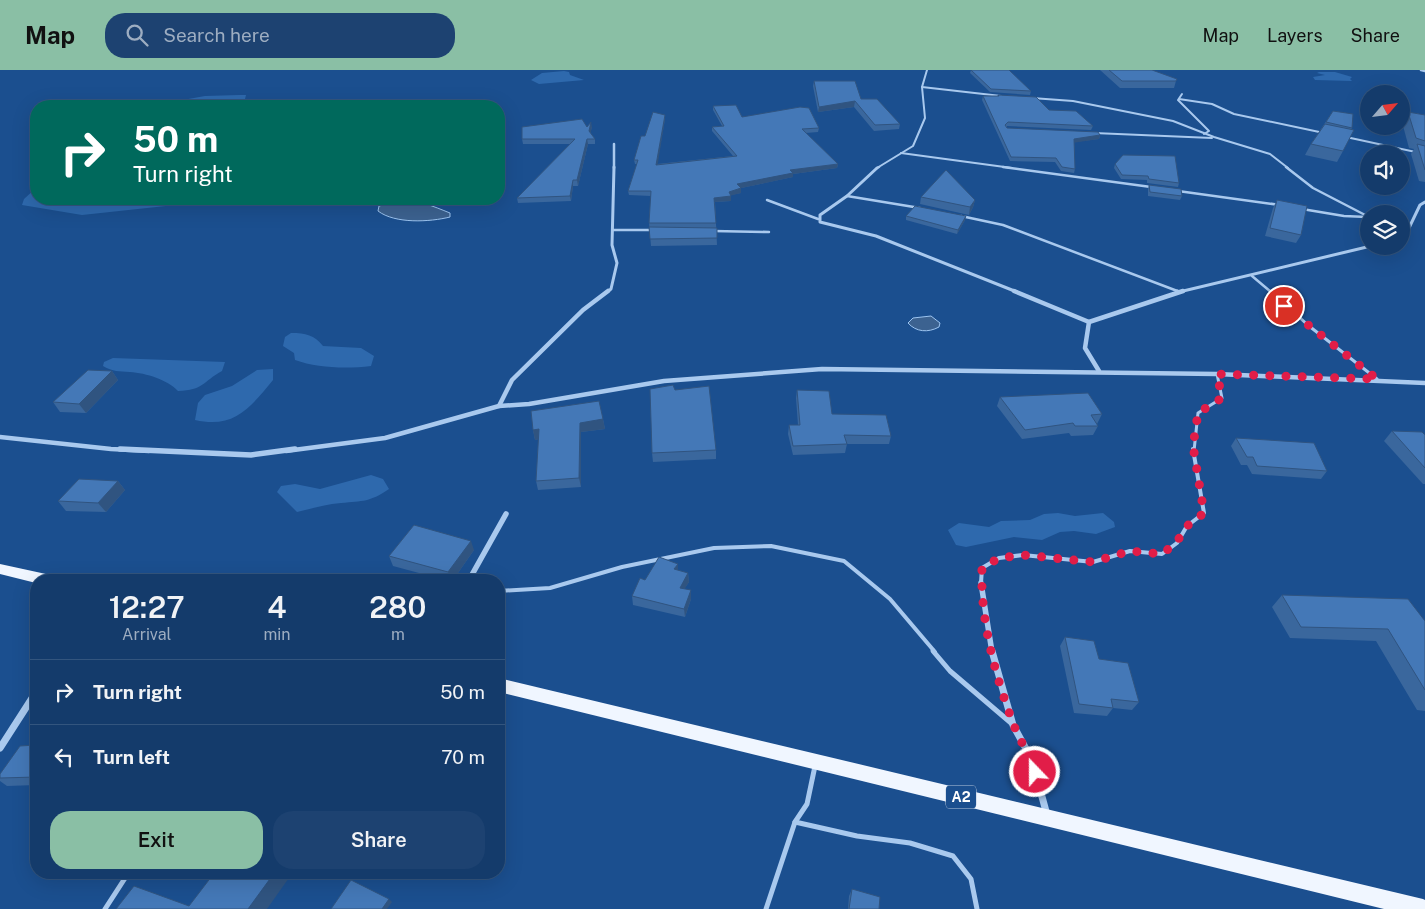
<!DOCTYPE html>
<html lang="en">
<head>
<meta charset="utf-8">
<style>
	:root { --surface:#143b6b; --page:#1d4271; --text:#f1f3f6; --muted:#9dadc1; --line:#33557e; --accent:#8abfa5 }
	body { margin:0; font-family:"Public Sans",sans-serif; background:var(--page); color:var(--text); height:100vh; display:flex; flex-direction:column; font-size:19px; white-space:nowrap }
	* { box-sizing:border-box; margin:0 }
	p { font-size:16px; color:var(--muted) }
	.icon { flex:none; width:28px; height:28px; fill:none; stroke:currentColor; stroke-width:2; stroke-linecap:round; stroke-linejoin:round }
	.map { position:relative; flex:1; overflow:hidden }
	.side { position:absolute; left:30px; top:504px; width:475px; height:305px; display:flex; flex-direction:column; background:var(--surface); border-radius:20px; box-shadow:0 5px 20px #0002,0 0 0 1px var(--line) }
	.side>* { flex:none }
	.guide { position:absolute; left:30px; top:30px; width:475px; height:105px; border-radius:20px; box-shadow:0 5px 20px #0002,0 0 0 1px var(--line); background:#00695c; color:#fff; overflow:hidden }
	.needle { width:32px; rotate:62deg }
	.buttons { position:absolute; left:1360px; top:15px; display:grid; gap:10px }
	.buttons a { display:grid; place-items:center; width:50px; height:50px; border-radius:50%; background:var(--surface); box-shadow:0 5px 20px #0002,0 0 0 1px var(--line); font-size:25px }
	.pin { position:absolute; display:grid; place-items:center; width:42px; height:42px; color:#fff; margin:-21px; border:2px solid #fff; border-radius:50%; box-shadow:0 1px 5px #0007 }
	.me { position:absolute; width:55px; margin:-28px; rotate:338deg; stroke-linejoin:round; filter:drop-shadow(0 0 4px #0008) }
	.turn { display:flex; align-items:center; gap:18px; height:105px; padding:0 20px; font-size:22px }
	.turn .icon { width:65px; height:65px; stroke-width:2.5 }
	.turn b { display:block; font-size:35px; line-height:42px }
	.eta { display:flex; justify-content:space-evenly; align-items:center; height:85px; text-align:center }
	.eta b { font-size:30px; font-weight:600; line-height:35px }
	.action { display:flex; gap:10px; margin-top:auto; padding:10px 20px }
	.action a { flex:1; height:58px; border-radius:20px; background:var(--accent); color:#111; font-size:20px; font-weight:600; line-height:58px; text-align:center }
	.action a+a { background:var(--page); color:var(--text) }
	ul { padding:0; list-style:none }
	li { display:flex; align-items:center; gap:15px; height:65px; padding:0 20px; border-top:1px solid var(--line) }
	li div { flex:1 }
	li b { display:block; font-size:19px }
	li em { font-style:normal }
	header { display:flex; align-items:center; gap:30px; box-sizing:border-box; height:70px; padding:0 25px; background:var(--accent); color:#111 }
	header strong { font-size:24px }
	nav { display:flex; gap:28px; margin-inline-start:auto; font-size:18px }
	.search { width:350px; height:45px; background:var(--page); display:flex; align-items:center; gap:12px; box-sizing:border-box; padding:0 18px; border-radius:20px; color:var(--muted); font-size:19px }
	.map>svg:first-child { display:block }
	.green { fill:#2e69ad }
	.water { fill:#3c6290; stroke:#9cc4f0 }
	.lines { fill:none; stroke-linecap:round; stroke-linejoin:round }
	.service-far4 { stroke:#a9c9ee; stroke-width:2 }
	.service-far3 { stroke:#a9c9ee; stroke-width:2.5 }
	.service-far2 { stroke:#a9c9ee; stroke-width:3 }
	.service-far1 { stroke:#a9c9ee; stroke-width:4 }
	.service { stroke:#a9c9ee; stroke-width:5 }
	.minor-far4 { stroke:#a9c9ee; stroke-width:2.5 }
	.minor-far3 { stroke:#a9c9ee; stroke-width:3 }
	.minor-far2 { stroke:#a9c9ee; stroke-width:4.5 }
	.minor-far1 { stroke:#a9c9ee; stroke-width:5.5 }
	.minor { stroke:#a9c9ee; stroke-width:7 }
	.primary { fill:#f0f6ff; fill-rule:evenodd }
	.wall { fill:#3a679d }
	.shaded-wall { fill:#305480 }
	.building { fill:#4478b7; stroke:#305480 }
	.route { stroke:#e11d48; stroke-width:9; stroke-dasharray:0 16.2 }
	.labels { text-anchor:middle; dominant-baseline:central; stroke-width:4.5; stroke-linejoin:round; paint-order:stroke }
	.shield { fill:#1b4f8f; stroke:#bbcadd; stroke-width:1 }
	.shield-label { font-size:14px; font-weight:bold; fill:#fff }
</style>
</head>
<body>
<header>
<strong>Map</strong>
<div class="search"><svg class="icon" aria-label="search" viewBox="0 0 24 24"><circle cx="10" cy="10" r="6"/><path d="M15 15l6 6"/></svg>Search here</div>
<nav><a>Map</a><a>Layers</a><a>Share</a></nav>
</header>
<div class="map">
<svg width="1425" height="839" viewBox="0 0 1425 839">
	<rect width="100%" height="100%" fill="#1b4f8f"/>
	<g class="green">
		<polygon points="564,1 569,2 570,5 584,10 539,14 531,10 542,3"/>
		<polygon points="1319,2 1335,2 1352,7 1350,9 1352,11 1315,10 1313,7 1325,5 1317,3"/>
		<polygon points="240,25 246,25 245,29 178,36 149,36 205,26"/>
		<polygon points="36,118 36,129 209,129 203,132 82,145 22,135 24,129"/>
		<path d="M291,263C306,263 314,265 323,276L361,278L374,286L371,296C346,299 317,298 295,290L294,283L283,276L285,267Z"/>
		<path d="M113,288L225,292L222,301C202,312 204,320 178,321C168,310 146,303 130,302C119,301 113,302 103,296L104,292Z"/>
		<path d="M273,299V310C250,338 234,359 195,350L198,333L205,325L232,316L257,300Z"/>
		<path d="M371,405L383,409L389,419C370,432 363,431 341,433C326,434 311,439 297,442L277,422L281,416L295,414L320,419Z"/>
		<polygon points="1058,443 1075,446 1103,443 1114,452 1115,457 1096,464 1074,461 1060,462 1042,470 1014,467 966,477 956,475 948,460 959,453 989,457 1001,451 1030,450 1044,444"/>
	</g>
	<g class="water">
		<path d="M401,131C424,132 430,135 450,143V147C430,152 395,154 378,141L379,136Z"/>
		<path d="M931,246L940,253L939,257C928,263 916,262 908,253L913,248Z"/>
	</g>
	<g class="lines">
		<g class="service-far4">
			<polyline points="922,17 1001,26"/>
			<polyline points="1182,24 1178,30 1209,61 1204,64"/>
			<polyline points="1032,28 1073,31 1173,51 1214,67 1270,84 1288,98"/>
			<polyline points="1179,29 1212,34 1234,44 1324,63"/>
			<polyline points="1094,63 1212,68"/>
			<polyline points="1346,67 1425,84"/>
			<polyline points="901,83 1012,98"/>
			<polyline points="877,98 913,76 925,48 922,17 927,0"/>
		</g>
		<g class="service-far3">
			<polyline points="1003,97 1151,117"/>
			<polyline points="1286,97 1313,118 1369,147"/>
			<polyline points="877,98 879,97"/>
			<polyline points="1178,121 1280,135"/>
			<polyline points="847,126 920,138"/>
			<polyline points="767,130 818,149"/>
			<polyline points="1302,139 1344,146 1367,147"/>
			<polyline points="961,146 1003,155 1180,222"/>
			<polyline points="613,160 653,160"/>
			<polyline points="713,161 769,162"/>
			<polyline points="1252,206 1271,222"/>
		</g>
		<g class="service-far2">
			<polyline points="1177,221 1180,222"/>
			<polyline points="1270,221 1309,256 1377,309"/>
			<polyline points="1194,381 1198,343 1222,328 1217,304"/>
		</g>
		<g class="service-far1">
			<polyline points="981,513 982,498 999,488 1023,485 1093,492 1130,481 1162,484 1177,473 1187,456 1204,443 1193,379"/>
			<polyline points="499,521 550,518 622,497 714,478 771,476 844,491 890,529 935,582"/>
		</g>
		<g class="service">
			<polyline points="933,581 950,601 1011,653"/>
			<polyline points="815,696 807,734 795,752 857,766 910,773 953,786 971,809 977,839"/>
			<polyline points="105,839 129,802"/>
			<polyline points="766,839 795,752"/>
		</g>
		<g class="minor-far4">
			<polyline points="1421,0 1425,1"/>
			<polyline points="614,98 614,74"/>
		</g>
		<g class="minor-far3">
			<polyline points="877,98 847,126 820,145 820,152 876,166 1017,222"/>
			<polyline points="1401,163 1408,160 1420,135 1425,132"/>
			<polyline points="607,222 611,219 617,193 612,175 614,97"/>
			<polyline points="1179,222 1371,176"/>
		</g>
		<g class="minor-far2">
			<polyline points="1014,221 1089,252 1183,221"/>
			<polyline points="1089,252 1085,278 1099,301"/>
			<polyline points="499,336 512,310 583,240 608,221"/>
			<polyline points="0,367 111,379 149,381"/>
			<polyline points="286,381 385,368 499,336 529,334 664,311 822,299 1217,304 1425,313"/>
		</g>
		<g class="minor-far1">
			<polyline points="120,379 251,385 295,379"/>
			<polyline points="469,510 506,444"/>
			<polyline points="981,513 992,582"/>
		</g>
		<g class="minor">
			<polyline points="992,581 1013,655 1032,690 1047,745"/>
			<polyline points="0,678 36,622"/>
		</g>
		<g class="primary">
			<polygon points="0,494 46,504 51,506 53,510 36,510 36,513 0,504"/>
			<polygon points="499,608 1423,829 1425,830 1425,839 1384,839 499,622"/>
		</g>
	</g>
	<g class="wall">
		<polygon points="971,0 1031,21 1030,25 990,22 970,3"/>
		<polygon points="1100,0 1152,0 1176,11 1174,18 1120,18"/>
		<polygon points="814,11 861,29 900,54 899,59 874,61 854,37 818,42 813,16"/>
		<polygon points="998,25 1049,40 1093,56 1091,60 1007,56 1007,58 1100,65 1099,69 1074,72 1075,99 1074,103 1061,101 1055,92 1010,91 982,30 983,26 997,26"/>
		<polygon points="713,36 742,47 819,58 818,62 806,63 838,94 837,98 793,104 793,107 741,118 741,123 731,125 731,131 715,132 717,175 651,176 649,153 651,126 629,125 628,121 637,94 635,94 634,90 645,66 665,45 665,49 657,94 733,86 712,61 712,57 722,56 713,40"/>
		<polygon points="1333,41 1352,58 1343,81 1337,92 1305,85 1311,74"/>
		<polygon points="1408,42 1425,45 1425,112 1419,111 1411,84 1414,79 1409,78 1402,52"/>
		<polygon points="587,57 592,57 590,63 595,69 595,74 588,74 578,116 573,116 571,131 518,133 517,128 570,74 523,74 522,69"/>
		<polygon points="1115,94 1179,113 1178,117 1147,113 1147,110 1121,109 1114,98"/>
		<polygon points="1149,115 1182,126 1180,130 1148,126 1148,119"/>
		<polygon points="921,127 975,130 973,137 969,145 920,134"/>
		<polygon points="1277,130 1301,165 1296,173 1265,166 1273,138"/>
		<polygon points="906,146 966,146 965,150 957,164 906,150"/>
		<polygon points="112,301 118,310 86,343 60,342 53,332"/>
		<polygon points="675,320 716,380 716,389 653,392 652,383"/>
		<polygon points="797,320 832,344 891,366 889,374 847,374 845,383 793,385 788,364 789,355 798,355 796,328"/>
		<polygon points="1000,327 1102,344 1097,354 1096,354 1098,356 1093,365 1071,366 1069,363 1022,369 997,336"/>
		<polygon points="603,349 605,359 581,362 581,417 538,420 536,411 539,369 535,370 533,360"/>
		<polygon points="1392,361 1425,365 1425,414 1423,414 1384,371"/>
		<polygon points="1236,368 1327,401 1321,409 1252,404 1247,395 1241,395 1231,376"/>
		<polygon points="118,411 125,420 106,442 66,441 58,431"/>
		<polygon points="474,480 453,510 445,510 393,496 389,486"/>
		<polygon points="678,494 678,501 688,503 689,512 684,519 691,529 685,547 633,535 632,526 645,510"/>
		<polygon points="1282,525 1425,551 1425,641 1417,640 1376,571 1290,568 1272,537"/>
		<polygon points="1065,567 1099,589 1139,632 1132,640 1113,638 1107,646 1074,643 1060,576"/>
		<polygon points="36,675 36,715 7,716 0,711 0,704"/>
		<polygon points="852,819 879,839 848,839 849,826"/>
	</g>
	<g class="shaded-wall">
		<polygon points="855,31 854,37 818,42 819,37"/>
		<polygon points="665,45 665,49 657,99 656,95"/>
		<polygon points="591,52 592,57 590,66 589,61"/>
		<polygon points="1100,65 1099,69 1072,73 1074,69"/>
		<polygon points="587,69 588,74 578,116 577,110"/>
		<polygon points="838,94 837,98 793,104 793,107 737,119 737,114 790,100"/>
		<polygon points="573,110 573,116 571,131 570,126"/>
		<polygon points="741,118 741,123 729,126 729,122"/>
		<polygon points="731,126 731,131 714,132 714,128"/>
		<polygon points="975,130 973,137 969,145 970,137"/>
		<polygon points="966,146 965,150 957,164 958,160"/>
		<polygon points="112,301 118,310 86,343 79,334"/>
		<polygon points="603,349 605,359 581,362 581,417 579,408 580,353"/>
		<polygon points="539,359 541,369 535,370 533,360"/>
		<polygon points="118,411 125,420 106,442 98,433"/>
		<polygon points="471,471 474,480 453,510 451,510 448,502"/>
		<polygon points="678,494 678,502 674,499"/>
		<polygon points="688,503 689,512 680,526 680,518"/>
		<polygon points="691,520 691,529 685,547 684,539"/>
		<polygon points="275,802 289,802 291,805 267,839 248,839"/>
		<polygon points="389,829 392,832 387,839 382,839"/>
	</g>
	<g class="building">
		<polygon points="971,0 1009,0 1031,21 991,19"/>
		<polygon points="1109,0 1152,0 1177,9 1176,11 1122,11"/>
		<polygon points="814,11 855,11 861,29 877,29 900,54 875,55 855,31 819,37"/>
		<polygon points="998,25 1036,27 1049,40 1076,41 1093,56 1008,52 1005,55 1007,58 1098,62 1100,65 1074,69 1075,99 1062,97 1056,88 1011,87 983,26 999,26"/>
		<polygon points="736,35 742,47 800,37 809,38 819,58 802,59 838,94 790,100 793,103 737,114 741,118 729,122 731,126 714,128 716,153 649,153 651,121 628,121 638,90 634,90 641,66 645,66 653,42 665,45 656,95 737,86 712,57 724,56 713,36"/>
		<polygon points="1333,41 1353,44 1352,58 1326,52"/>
		<polygon points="1408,42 1425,45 1425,71 1416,68"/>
		<polygon points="582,49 587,57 591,52 589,61 595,69 587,69 577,110 573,110 570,126 517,128 575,69 522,69 522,57"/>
		<polygon points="1325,54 1354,60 1343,81 1311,74"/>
		<polygon points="1417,74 1425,76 1425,100"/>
		<polygon points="1123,85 1175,86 1179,113 1149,109 1148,106 1122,105 1115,94"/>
		<polygon points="946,100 975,130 970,137 921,127"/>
		<polygon points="1149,115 1181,119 1182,126 1150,122"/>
		<polygon points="1277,130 1307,136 1301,165 1270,158"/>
		<polygon points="915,136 966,146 958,160 906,146"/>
		<polygon points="649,157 717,158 717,168 650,169"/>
		<polygon points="88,300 112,301 79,334 53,332"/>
		<polygon points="673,315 675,320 709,316 716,380 652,383 650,319"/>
		<polygon points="797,320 829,321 832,344 886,345 891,366 844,365 847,374 793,376 789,355 800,355"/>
		<polygon points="1088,323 1102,344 1091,345 1098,356 1075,356 1073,353 1025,360 1000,327"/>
		<polygon points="599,331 603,349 580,353 579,408 536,411 539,359 533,360 531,341"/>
		<polygon points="1392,361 1422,362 1425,365 1425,398"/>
		<polygon points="1236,368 1314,373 1327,401 1257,396 1253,387 1247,387"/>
		<polygon points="79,409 118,411 98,433 58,431"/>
		<polygon points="414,455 471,471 448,502 389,486"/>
		<polygon points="659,487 678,494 674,499 688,503 680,518 691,520 684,539 632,526 640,508 645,510"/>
		<polygon points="1282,525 1408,529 1425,551 1425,620 1388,559 1301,557"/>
		<polygon points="1065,567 1094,571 1099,589 1128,593 1139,632 1111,629 1113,638 1079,634"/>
		<polygon points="36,675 36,707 0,708 0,704 20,676"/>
		<polygon points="215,802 275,802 248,839 116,839 134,816 189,836"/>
		<polygon points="351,810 389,829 382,839 331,839"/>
		<polygon points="852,819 880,827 879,839 849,839"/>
	</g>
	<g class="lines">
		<path class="route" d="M1035,702C1030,684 1019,670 1013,653C995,605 980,549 982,498L999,488L1023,485L1093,492L1130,481L1162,484L1176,473L1187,456L1204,443L1193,376L1198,343L1222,328L1217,304L1377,309L1284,236"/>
	</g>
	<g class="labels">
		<rect class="shield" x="946" y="715.5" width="30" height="23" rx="4"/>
		<g class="shield-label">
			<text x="961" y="727">A2</text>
		</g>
	</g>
</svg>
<div class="buttons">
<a><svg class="needle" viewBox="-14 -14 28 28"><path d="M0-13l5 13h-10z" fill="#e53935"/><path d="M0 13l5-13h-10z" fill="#9dadc1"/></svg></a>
<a><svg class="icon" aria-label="sound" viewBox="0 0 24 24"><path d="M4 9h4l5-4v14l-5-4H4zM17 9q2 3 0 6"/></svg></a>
<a><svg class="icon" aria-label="layers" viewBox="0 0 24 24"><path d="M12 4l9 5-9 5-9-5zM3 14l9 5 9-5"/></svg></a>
</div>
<div class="pin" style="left:1284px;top:236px;background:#d93025"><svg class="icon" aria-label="arrive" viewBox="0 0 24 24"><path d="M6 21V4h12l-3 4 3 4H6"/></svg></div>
<svg class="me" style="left:1035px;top:702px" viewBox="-20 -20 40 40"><circle r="17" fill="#e11d48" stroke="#fff" stroke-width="3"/><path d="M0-11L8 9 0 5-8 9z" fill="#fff"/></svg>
<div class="guide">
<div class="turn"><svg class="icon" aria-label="right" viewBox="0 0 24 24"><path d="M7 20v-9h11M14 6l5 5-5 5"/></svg><div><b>50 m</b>Turn right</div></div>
</div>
<section class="side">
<div class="eta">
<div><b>12:27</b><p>Arrival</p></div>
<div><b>4</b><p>min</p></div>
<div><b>280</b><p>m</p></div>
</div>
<ul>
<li><svg class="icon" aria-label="right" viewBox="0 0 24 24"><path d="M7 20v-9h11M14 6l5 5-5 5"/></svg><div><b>Turn right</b></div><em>50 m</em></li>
<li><svg class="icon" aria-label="left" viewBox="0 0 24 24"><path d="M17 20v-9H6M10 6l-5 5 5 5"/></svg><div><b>Turn left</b></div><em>70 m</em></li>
</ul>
<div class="action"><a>Exit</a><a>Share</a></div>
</section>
</div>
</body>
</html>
